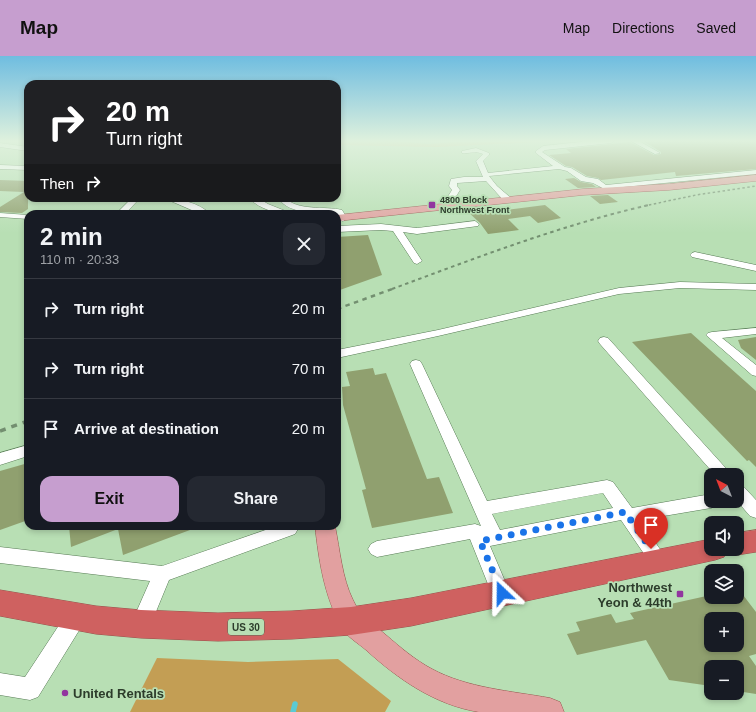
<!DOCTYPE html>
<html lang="en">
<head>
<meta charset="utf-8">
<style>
	:root { --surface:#171b24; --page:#242831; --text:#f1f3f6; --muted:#9ea1a6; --line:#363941; --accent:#c69ecf }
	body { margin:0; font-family:Helvetica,sans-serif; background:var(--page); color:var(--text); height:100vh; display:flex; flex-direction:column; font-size:15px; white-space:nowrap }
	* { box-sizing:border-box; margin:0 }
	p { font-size:13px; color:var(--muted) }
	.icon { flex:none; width:22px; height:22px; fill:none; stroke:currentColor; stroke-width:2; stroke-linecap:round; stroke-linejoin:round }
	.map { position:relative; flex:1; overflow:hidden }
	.panel { position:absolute; left:24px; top:154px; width:317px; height:320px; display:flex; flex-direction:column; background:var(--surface); border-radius:12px; box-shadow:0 2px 6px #0003 }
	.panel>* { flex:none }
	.banner { position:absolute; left:24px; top:24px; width:317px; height:122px; border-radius:12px; box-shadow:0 2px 6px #0003; background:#202124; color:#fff; overflow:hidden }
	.needle { width:26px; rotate:318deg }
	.buttons { position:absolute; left:704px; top:412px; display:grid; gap:8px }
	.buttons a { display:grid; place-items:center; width:40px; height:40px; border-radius:8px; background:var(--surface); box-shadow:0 2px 6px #0003; font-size:20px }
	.pin { position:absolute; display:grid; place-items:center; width:34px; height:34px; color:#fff; margin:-41px -17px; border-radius:50% 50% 50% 0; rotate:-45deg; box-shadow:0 0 4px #0007 }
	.pin .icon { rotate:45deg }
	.me { position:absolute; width:44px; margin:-22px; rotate:337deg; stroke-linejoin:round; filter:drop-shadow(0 0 3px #0008) }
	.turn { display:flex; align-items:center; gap:14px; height:84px; padding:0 16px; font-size:18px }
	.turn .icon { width:52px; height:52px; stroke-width:2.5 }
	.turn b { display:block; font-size:28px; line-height:34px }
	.then { display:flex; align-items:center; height:38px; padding:0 16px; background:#0003; gap:8px; font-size:15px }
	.round { display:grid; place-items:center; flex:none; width:42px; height:42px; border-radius:12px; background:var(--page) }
	.overview { display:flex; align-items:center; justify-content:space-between; height:68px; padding:0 16px }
	h1 { font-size:24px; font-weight:700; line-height:30px }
	.action { display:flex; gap:8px; margin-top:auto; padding:8px 16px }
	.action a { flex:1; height:46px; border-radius:12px; background:var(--accent); color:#111; font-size:16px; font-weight:700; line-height:46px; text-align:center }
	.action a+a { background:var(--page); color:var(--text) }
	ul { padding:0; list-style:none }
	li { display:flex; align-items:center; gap:12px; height:60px; padding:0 16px; border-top:1px solid var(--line) }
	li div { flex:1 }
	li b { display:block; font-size:15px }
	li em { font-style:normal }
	header { display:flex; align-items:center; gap:24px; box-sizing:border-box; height:56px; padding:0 20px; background:var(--accent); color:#111 }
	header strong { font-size:19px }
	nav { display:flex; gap:22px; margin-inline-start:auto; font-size:14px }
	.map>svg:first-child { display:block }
	.green { fill:#debe82 }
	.forest { fill:#c39e54 }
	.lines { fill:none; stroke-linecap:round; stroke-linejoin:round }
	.stream { stroke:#5acad4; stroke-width:5.5 }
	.building { fill:#90a06f; fill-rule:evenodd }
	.minor-casing { stroke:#577b55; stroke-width:1 }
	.major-casing { stroke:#96544d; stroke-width:1 }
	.highway-casing { stroke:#96544d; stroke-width:1 }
	.minor { fill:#fff; fill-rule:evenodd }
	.major { fill:#e2a0a0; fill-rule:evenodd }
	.highway { fill:#cf6160; fill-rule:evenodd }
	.rail-far3 { stroke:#738f70; stroke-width:1.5; stroke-dasharray:2.5 2.5; stroke-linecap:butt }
	.rail-far2 { stroke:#738f70; stroke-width:2; stroke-dasharray:3.5 3.5; stroke-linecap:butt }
	.rail-far1 { stroke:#738f70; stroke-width:2.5; stroke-dasharray:4.5 4.5; stroke-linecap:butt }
	.rail { stroke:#738f70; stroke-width:3.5; stroke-dasharray:6 6; stroke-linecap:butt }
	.route { stroke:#1a73e8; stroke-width:7; stroke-dasharray:0 12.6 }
	.poi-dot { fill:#92359f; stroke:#b8dfb4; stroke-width:1.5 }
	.labels { text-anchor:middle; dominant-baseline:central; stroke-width:3.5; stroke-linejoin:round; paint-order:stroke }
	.far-poi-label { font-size:9px; font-weight:bold; fill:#2c3c2b; stroke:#b8dfb4; text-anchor:start }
	.shield { fill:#b8dfb4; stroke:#566d54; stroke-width:1 }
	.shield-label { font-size:10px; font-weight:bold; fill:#2c3c2b }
	.near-poi-label { font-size:13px; font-weight:bold; fill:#2c3c2b; stroke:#b8dfb4; text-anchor:end }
</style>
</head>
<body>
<header>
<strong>Map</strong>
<nav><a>Map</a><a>Directions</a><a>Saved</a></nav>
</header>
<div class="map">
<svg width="756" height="656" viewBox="0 0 756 656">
	<rect width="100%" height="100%" fill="#b8dfb4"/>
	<polygon class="green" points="337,85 394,85 429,88 455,86 556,85 437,91 337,89"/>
	<polygon class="forest" points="157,602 248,606 338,603 391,645 385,656 130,656"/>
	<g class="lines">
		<polyline class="stream" points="293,656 295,648"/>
	</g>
	<g class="building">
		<polygon points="643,85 756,85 756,113 676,120 675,116 601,124 598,122 587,120 572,111 566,110 549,99 571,97 566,93 630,86 654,99 661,98 661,96"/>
		<polygon points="574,122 581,126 592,128 596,131 578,132 565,123"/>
		<polygon points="0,124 28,125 28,153 22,157 0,156 0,151 24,136 0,135"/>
		<polygon points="608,139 618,146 600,148 590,140"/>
		<polygon points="545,149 561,162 538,167 530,160 508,163 519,174 488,178 480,167 467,155 504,151 506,154"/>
		<polygon points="368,179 382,219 337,235 337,181"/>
		<polygon points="691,277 756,335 756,411 749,404 747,405 632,286"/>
		<polygon points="756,281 756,304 741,292 738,284"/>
		<polygon points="373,312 375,319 386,317 427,423 439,421 453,457 372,472 362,434 366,433 343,349 342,331 350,330 346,316"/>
		<polygon points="28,407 28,464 0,474 0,415"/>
		<polygon points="69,470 198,470 198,471 123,499 118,473 71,491"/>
		<path d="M737,531L756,556V598L749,600L756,610V638L737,635V611H711V630L669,624L646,584L577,599L567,578L580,575L576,566L611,558L616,567L634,563L630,557L711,539V541H737ZM711,563H737V589H711Z"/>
	</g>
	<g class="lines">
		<defs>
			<g id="minor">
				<path d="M590,85H614L611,87L545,94L542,96L565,111L571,112L586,121L598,123L606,129L756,114V118L613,132L614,134L610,136L593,127L581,125L567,115L559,113L489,120L497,130L511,142V146H505L486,125L457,127V130L460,134L455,142L461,150L460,152H454L447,142L452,134L449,130L451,123L464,121H483L476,105L483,98C475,94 469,98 462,97V95L476,92L489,97V99L483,105L488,117L553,110L536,97V95L543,90Z"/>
				<polygon points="631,85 639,85 660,97 655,98"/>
				<polygon points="0,87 28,91 28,95 0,91"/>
				<polygon points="0,109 28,110 28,114 0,113"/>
				<polygon points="132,142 140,142 125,158 116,158"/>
				<path d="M164,142C178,142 200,147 210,158H201Z"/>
				<path d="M249,142H258L268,148L293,158C278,158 260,154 249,142Z"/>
				<path d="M278,142H286C296,155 326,150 342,154L347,162L343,165L340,164L337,158L335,157C316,155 291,160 278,142Z"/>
				<polygon points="0,157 28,159 28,163 0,161"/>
				<polygon points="475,165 479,168 478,170 417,178 403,176 422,205 417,208 414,207 393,175 381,174 337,176 337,170 381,168 417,172"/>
				<polygon points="695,196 756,209 756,215 692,201 690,199 692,197"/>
				<polygon points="680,226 756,228 756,234 680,232 619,238 438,280 337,302 337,294 438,274 619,232"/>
				<polygon points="756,272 756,278 722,282 756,309 756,320 752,319 706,279 708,277 712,276"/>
				<polygon points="604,281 608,282 732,419 715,419 600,288 598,285 600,282"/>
				<path d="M416,304L420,305L422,308L487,445L607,424L613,426L632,452L711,438V445H719L717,450L711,452L640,464L668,505L665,511L659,513L653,511L621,464L490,490L510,537L508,543L501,546L494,543L470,483L377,501L371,498L368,493L371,488L377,485L475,468L481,470L410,308L412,305ZM603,437L613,452L500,474L492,458Z"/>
				<polygon points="28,389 28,400 0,409 0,397"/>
				<polygon points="737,428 743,430 756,444 756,462 750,460 737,445"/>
				<polygon points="277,470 296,470 298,473 295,478 169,524 148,575 141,578 134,575 131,568 150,525 0,507 0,491 162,510"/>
				<polygon points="76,552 83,554 86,561 83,568 38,641 30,644 0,639 0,617 25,621 69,554"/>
			</g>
			<g id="major">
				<polygon points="756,119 756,125 669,134 583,139 337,165 337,159 583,133 669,128"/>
				<path d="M315,470H335C340,494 342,522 353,544C360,560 373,568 386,579C400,591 415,604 432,613C467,632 511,635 550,642L560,646L564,656C544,656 525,656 506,656C497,656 487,656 479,656C435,649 398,623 366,594C358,587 347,581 342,572C324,540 319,505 315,470Z"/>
			</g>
			<polygon id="highway" points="756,474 756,496 737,499 727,494 724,501 715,504 411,570 351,579 292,583 218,585 141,582 96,578 0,560 0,534 96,550 141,554 218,557 292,555 351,551 411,542 711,483 711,493 737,493 737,477"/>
		</defs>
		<use href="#minor" class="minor-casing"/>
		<use href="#major" class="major-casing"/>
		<use href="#highway" class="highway-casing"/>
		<use href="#minor" class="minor"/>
		<use href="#major" class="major"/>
		<use href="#highway" class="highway"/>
		<polyline class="rail-far3" points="644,150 696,139 756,130"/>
		<path class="rail-far2" d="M392,233C476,202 561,169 649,149"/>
		<polyline class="rail-far1" points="337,253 395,232"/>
		<polyline class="rail" points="0,375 28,365"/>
	</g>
	<linearGradient id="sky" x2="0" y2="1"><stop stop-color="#6fbde0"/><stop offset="0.48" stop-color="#dff1dd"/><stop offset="1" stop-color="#dff1dd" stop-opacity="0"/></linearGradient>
	<rect width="756" height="177" fill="url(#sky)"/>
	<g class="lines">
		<polyline class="route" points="502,537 480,485 625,456 651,493"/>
	</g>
	<g class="poi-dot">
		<rect x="428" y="145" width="8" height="8" rx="2"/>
		<rect x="676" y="534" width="8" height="8" rx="2"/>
		<circle cx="65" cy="637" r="4"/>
	</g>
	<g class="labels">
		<g class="far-poi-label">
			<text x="440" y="144">4800 Block<tspan x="440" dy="10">Northwest Front</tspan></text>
		</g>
		<rect class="shield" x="228" y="563" width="36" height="16" rx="3"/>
		<g class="shield-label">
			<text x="246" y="571">US 30</text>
		</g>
		<g class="near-poi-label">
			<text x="672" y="531">Northwest<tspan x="672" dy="15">Yeon &amp; 44th</tspan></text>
			<text x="73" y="637" text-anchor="start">United Rentals</text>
		</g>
	</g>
</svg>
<div class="buttons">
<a><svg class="needle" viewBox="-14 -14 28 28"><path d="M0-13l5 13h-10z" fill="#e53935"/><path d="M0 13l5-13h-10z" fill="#9ea1a6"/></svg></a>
<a><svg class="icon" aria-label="sound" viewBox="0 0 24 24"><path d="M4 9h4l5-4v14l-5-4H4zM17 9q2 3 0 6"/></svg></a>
<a><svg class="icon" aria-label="layers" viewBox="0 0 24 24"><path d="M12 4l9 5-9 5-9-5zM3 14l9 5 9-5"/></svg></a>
<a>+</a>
<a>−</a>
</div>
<div class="pin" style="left:651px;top:493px;background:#d93025"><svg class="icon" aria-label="arrive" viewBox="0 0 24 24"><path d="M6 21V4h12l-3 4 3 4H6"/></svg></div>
<svg class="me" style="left:502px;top:537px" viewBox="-20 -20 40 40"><path d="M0-17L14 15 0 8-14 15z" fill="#1a73e8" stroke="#fff" stroke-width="4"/></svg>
<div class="banner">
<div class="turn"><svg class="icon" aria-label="right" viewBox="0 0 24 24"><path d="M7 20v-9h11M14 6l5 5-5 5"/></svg><div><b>20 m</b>Turn right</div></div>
<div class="then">Then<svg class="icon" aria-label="right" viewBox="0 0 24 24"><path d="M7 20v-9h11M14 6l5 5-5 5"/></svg></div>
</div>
<section class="panel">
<div class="overview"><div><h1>2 min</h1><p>110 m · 20:33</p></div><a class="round"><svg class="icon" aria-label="close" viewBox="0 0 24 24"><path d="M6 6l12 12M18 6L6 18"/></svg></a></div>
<ul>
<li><svg class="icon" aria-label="right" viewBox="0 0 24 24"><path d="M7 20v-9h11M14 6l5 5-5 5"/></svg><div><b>Turn right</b></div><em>20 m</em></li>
<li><svg class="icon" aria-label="right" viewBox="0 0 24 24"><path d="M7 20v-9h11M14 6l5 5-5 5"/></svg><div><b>Turn right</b></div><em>70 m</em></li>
<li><svg class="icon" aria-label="arrive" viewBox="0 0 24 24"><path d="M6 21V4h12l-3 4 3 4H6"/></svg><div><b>Arrive at destination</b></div><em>20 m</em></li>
</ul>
<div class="action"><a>Exit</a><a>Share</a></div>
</section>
</div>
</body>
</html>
